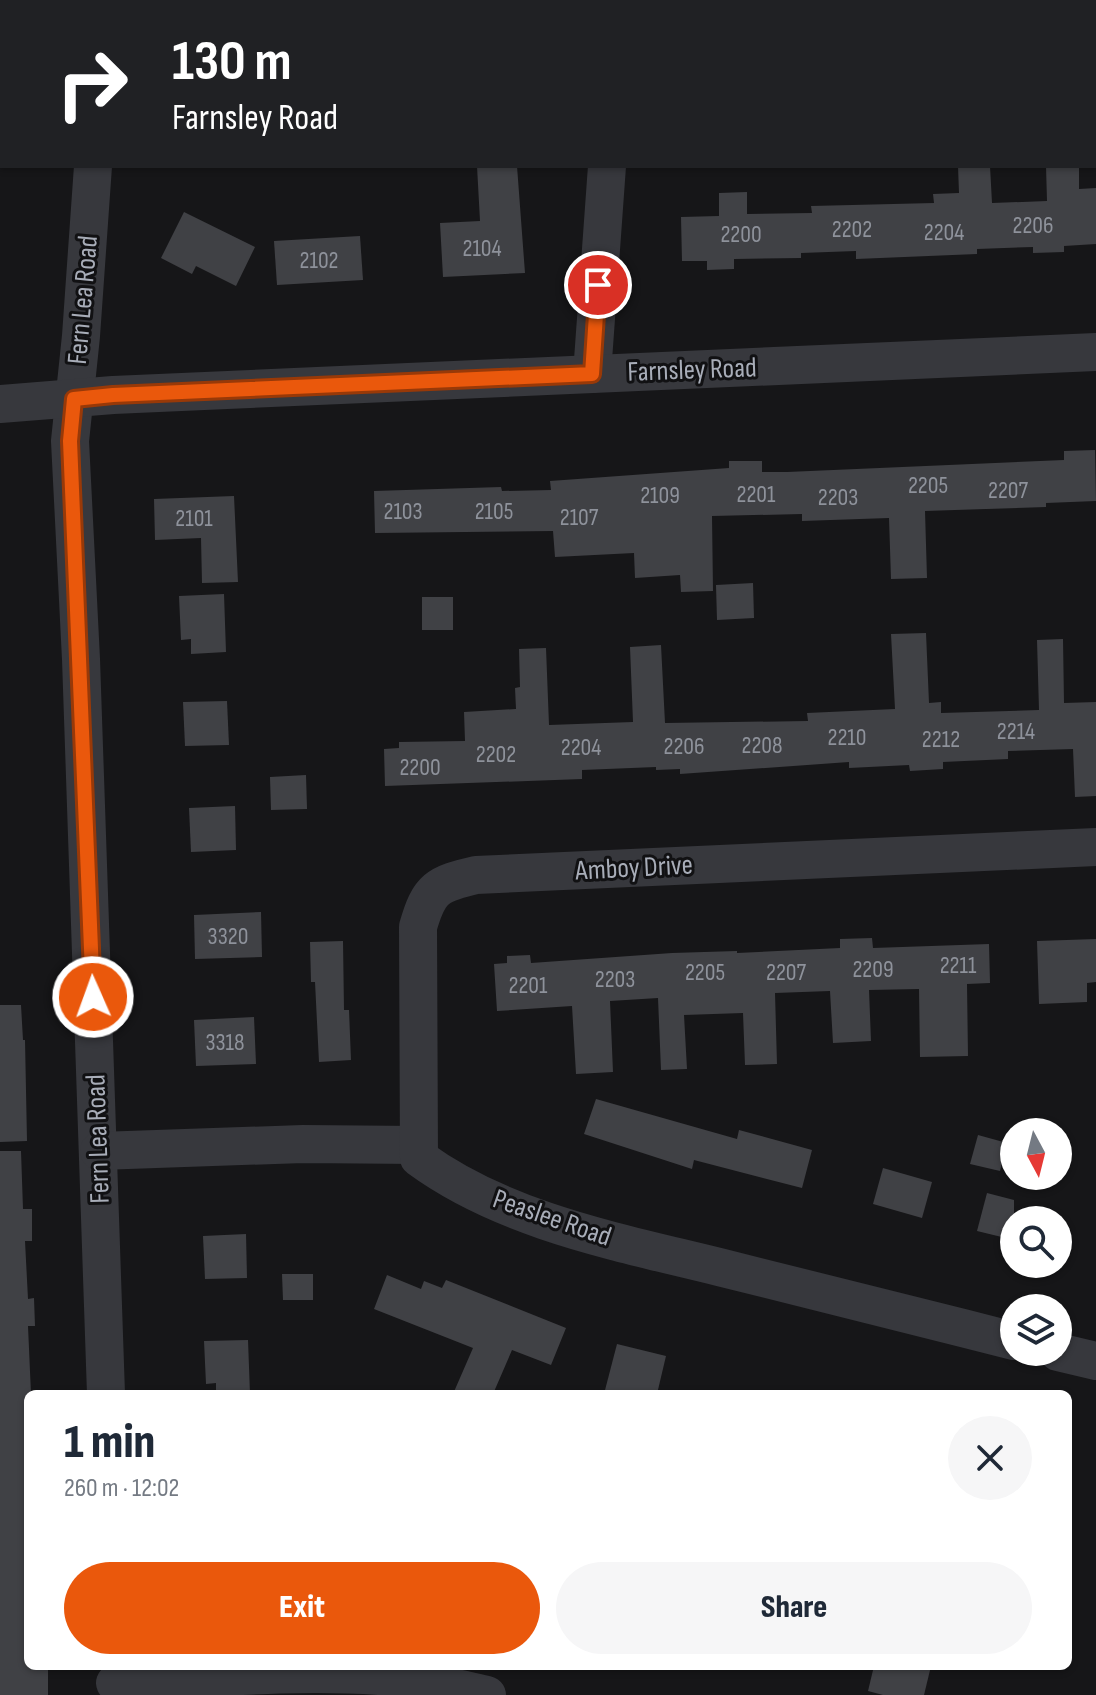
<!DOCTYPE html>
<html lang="en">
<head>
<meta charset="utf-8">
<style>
	:root { --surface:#fff; --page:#f6f6f7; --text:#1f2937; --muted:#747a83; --accent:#ea580c }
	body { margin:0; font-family:"Sofia Sans Condensed",sans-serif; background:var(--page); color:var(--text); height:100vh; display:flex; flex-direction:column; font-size:30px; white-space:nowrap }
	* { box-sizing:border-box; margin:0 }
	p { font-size:26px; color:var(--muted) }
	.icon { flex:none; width:44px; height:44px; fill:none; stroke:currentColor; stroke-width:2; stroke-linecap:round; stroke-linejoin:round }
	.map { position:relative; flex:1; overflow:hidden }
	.drawer { position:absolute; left:24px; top:1390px; width:1048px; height:280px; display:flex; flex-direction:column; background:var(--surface); border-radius:12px; box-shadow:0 2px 6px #0004 }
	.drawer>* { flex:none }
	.guide { position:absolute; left:0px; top:0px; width:1096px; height:168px; box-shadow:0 2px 6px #0004; background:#202124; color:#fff; overflow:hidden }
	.needle { width:52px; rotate:173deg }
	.fabs { position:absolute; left:1000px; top:1118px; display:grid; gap:16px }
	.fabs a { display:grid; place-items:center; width:72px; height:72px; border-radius:50%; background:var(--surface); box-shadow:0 2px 6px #0004; font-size:40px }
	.pin { position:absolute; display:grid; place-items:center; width:68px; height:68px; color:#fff; margin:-34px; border:4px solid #fff; border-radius:50%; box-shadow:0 2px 8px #0007 }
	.me { position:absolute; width:88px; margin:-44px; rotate:358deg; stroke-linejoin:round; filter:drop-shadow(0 0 6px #0008) }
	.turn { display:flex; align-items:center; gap:28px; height:168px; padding:0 40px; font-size:36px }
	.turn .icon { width:104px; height:104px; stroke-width:2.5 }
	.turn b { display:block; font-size:56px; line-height:68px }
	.round { display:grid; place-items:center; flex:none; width:84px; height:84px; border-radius:42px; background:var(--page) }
	.head { display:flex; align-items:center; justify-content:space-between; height:136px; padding:0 40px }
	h1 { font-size:48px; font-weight:800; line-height:60px }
	.primary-button { display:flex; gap:16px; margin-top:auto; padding:16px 40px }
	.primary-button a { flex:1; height:92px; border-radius:48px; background:var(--accent); color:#fff; font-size:32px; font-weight:800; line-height:92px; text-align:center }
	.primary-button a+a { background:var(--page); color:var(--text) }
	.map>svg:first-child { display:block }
	.building { fill:#404145 }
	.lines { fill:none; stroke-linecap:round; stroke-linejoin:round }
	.street { stroke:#37383d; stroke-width:38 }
	.route-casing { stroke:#983908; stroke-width:20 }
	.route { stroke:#ea580c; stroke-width:14 }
	.labels { text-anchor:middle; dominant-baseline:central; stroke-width:6; stroke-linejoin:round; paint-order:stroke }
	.number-label { font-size:24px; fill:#8e929b }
	.street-label { font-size:28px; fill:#a8adb8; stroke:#111113 }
</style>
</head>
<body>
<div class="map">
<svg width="1096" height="1695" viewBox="0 0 1096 1695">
	<rect width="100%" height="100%" fill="#161618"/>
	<g class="building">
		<polygon points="477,166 517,166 525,273 443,277 440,223 480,221"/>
		<polygon points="958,166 990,166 992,203 1047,201 1046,166 1079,166 1079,189 1096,188 1096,244 1064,246 1064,252 1033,253 1033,247 977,249 977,254 856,259 856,251 801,253 801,258 734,259 734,269 707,270 707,261 682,261 681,217 719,216 719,193 747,192 747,214 812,213 811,206 934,203 933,194 959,193"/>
		<polygon points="184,212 255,247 236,286 196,266 192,274 161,258"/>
		<polygon points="360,236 363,280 277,285 274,241"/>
		<polygon points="1095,450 1096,501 1046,503 1046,507 925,511 927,578 891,579 889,518 802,521 802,514 712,516 713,591 681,592 680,575 635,578 634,553 555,557 553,531 375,533 374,491 501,487 502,491 551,490 550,481 729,468 729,461 762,461 762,472 787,472 1064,460 1064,451"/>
		<polygon points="234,496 238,582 202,583 201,538 155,540 154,499"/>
		<polygon points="753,583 754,618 717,620 716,585"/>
		<polygon points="224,594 226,652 191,654 191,639 181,640 179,596"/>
		<rect x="422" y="597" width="31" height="33"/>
		<polygon points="926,633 929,703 941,702 941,713 1039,710 1037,640 1063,639 1064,703 1096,702 1096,796 1075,797 1073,749 1008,751 1008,759 943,762 943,769 910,771 909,765 849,768 849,762 680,774 680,769 656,770 656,767 582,770 582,779 385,786 384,749 399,748 399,742 465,741 464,712 516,709 515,688 520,687 519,649 546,648 549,725 633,722 630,647 661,645 665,723 808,721 807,713 895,709 891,634"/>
		<polygon points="227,701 229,745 185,746 183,702"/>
		<polygon points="306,775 307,809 271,810 270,777"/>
		<polygon points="235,806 236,850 191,852 189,808"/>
		<polygon points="261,912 262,957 195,959 194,915"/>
		<polygon points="872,938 873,948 989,944 990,983 967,984 968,1056 920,1057 919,989 869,990 871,1041 833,1043 830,991 775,993 777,1064 745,1065 743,1013 684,1015 687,1069 661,1070 658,998 610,1001 613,1072 576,1074 572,1006 497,1011 494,964 507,963 507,956 530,955 531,963 672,953 737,951 737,953 840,948 840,939"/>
		<polygon points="1096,939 1096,982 1087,983 1087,1002 1039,1004 1037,941"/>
		<polygon points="343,941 344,1010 349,1010 351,1060 319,1062 315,982 311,982 310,942"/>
		<polygon points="0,1005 21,1005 23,1040 25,1040 27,1141 0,1142"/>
		<polygon points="254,1017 256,1064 196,1066 194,1020"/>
		<polygon points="596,1099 737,1139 739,1130 812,1150 802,1188 694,1160 692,1169 584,1134"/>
		<polygon points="978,1135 1007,1143 1000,1171 970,1164"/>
		<polygon points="0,1151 21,1151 23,1209 32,1209 32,1241 25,1241 28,1299 34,1298 35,1326 28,1326 31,1394 28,1394 28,1541 24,1541 28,1666 48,1668 48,1695 0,1695"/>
		<polygon points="883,1168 932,1182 922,1218 873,1204"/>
		<polygon points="987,1193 1014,1200 1014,1240 977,1231"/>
		<polygon points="246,1234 247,1278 205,1279 203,1236"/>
		<polygon points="282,1274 313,1274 313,1300 283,1300"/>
		<polygon points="387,1275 421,1289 424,1281 442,1288 446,1280 566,1328 551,1365 512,1350 493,1394 453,1394 473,1348 374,1309"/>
		<polygon points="248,1340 250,1394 216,1394 216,1383 206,1384 204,1341"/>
		<polygon points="617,1344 666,1356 657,1394 604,1394"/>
		<polygon points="874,1666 931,1666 924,1695 883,1695 868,1691"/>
	</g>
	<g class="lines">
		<g class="street">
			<polyline points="104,2 104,0"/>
			<polyline points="619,2 619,0"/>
			<polyline points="93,166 81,336 70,441 81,659 106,1394"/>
			<polyline points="592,374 607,166"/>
			<polyline points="0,404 113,395 1096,352"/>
			<polyline points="99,1151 303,1144 418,1145"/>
			<path d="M1014,1341C916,1316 818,1292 719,1267C618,1242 505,1221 419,1158L418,927C429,888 437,884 476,875L1096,847"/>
			<polyline points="1058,1352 1096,1361"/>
			<path d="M115,1683C202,1679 291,1670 379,1676C416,1678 451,1687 487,1695"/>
		</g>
	</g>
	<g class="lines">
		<defs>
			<polyline id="route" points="93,997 70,441 74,399 113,395 592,374 598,285"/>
		</defs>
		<use href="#route" class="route-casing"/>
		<use href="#route" class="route"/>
	</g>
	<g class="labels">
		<g class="number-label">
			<text x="1033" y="225">2206</text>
			<text x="852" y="229">2202</text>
			<text x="944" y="232">2204</text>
			<text x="741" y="234">2200</text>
			<text x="482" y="248">2104</text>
			<text x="319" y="260">2102</text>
			<text x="928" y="485">2205</text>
			<text x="1008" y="490">2207</text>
			<text x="756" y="494">2201</text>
			<text x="660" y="495">2109</text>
			<text x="838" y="497">2203</text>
			<text x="403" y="511">2103</text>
			<text x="494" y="511">2105</text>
			<text x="579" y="517">2107</text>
			<text x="194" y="518">2101</text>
			<text x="1016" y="731">2214</text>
			<text x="847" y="737">2210</text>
			<text x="941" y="739">2212</text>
			<text x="762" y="745">2208</text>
			<text x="684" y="746">2206</text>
			<text x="581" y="747">2204</text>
			<text x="496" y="754">2202</text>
			<text x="420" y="767">2200</text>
			<text x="228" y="936">3320</text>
			<text x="958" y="965">2211</text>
			<text x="873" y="969">2209</text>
			<text x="705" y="972">2205</text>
			<text x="786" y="972">2207</text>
			<text x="615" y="979">2203</text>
			<text x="528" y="985">2201</text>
			<text x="225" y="1042">3318</text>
		</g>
		<g class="street-label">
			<text transform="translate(83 300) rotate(-85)">Fern Lea Road</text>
			<text transform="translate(692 370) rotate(-2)">Farnsley Road</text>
			<text transform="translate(634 868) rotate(-3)">Amboy Drive</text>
			<text transform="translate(98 1139) rotate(-92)">Fern Lea Road</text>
			<text transform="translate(552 1218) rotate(19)">Peaslee Road</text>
		</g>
	</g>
</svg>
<div class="fabs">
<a><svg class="needle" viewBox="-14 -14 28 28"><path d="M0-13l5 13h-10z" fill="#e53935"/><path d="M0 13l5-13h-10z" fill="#747a83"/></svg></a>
<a><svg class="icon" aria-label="search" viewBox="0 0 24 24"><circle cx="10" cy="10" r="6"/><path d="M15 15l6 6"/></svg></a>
<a><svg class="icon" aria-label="layers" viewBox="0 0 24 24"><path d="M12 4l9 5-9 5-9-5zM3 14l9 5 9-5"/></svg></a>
</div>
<div class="pin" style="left:598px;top:285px;background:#d93025"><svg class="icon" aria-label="arrive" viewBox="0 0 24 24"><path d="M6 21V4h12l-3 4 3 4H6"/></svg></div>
<svg class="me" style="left:93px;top:997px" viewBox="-20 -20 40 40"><circle r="17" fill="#ea580c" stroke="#fff" stroke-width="3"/><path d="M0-11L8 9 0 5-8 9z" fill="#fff"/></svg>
<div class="guide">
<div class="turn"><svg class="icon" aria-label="right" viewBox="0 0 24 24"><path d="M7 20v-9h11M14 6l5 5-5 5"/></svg><div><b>130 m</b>Farnsley Road</div></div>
</div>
<section class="drawer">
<div class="head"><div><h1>1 min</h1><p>260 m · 12:02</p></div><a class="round"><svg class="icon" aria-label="close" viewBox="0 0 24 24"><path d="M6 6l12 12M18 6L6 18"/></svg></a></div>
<div class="primary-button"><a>Exit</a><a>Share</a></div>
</section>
</div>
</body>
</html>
